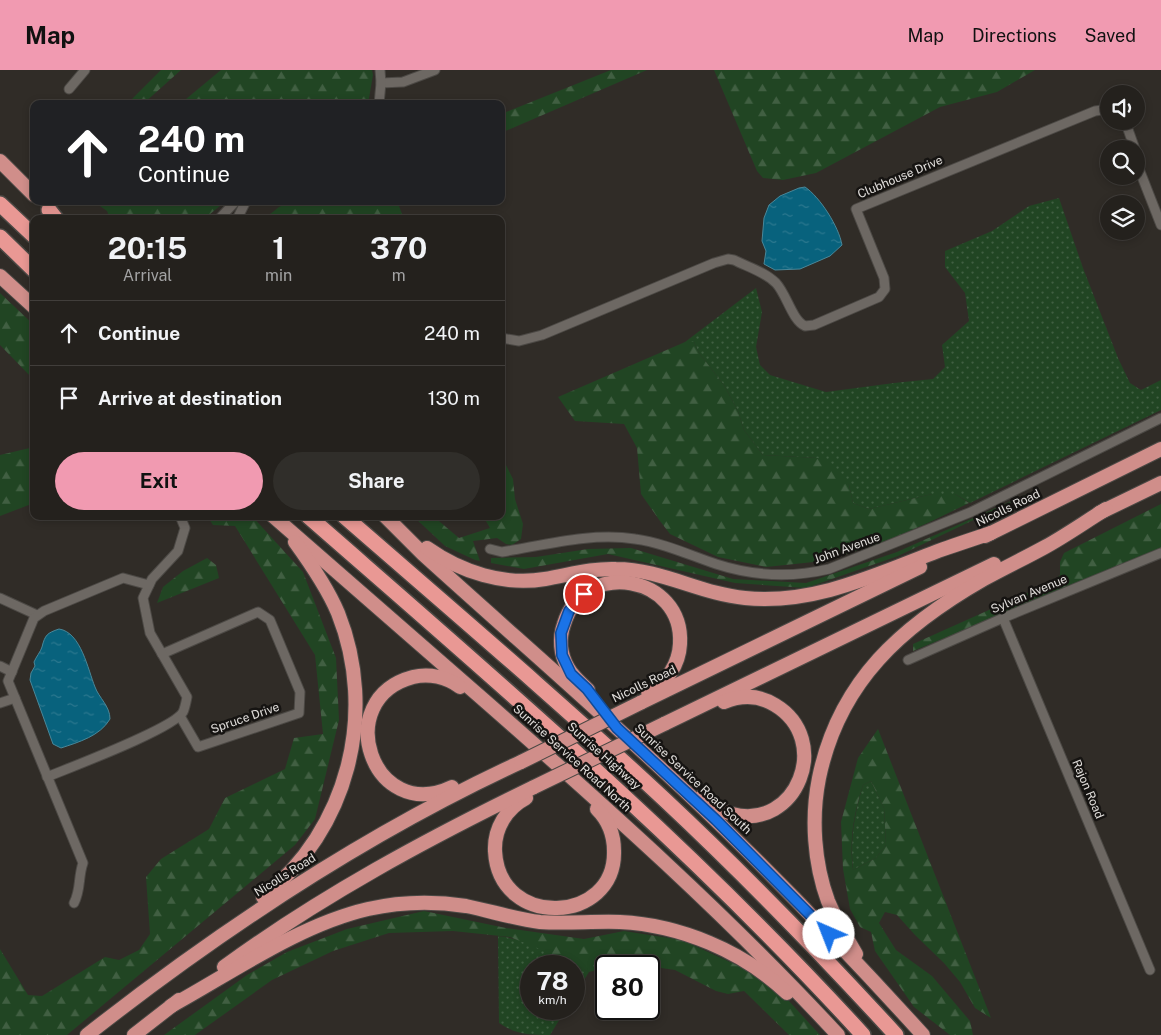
<!DOCTYPE html>
<html lang="en">
<head>
<meta charset="utf-8">
<style>
	:root { --surface:#24211d; --page:#302e2a; --text:#f1f3f6; --muted:#a3a3a4; --line:#413e3b; --accent:#f19ab1 }
	body { margin:0; font-family:"Public Sans",sans-serif; background:var(--page); color:var(--text); height:100vh; display:flex; flex-direction:column; font-size:19px; white-space:nowrap }
	* { box-sizing:border-box; margin:0 }
	p { font-size:16px; color:var(--muted) }
	.icon { flex:none; width:28px; height:28px; fill:none; stroke:currentColor; stroke-width:2; stroke-linecap:round; stroke-linejoin:round }
	.map { position:relative; flex:1; overflow:hidden }
	.sheet { position:absolute; left:30px; top:145px; width:475px; height:305px; display:flex; flex-direction:column; background:var(--surface); border-radius:10px; box-shadow:0 2px 8px #0003,0 0 0 1px var(--line) }
	.sheet>* { flex:none }
	.hud { position:absolute; left:30px; top:30px; width:475px; height:105px; border-radius:10px; box-shadow:0 2px 8px #0003,0 0 0 1px var(--line); background:#202124; color:#fff; overflow:hidden }
	.buttons { position:absolute; left:1100px; top:15px; display:grid; gap:10px }
	.buttons a { display:grid; place-items:center; width:45px; height:45px; border-radius:50%; background:var(--surface); box-shadow:0 2px 8px #0003,0 0 0 1px var(--line); font-size:25px }
	.speed { position:absolute; left:520px; top:885px; display:flex; gap:10px; font-size:25px; font-weight:700; text-align:center }
	.speed>* { display:grid; place-content:center; width:65px; height:65px; border-radius:50%; background:var(--surface); box-shadow:0 2px 8px #0003,0 0 0 1px var(--line); line-height:1 }
	.speed small { font-size:12px; font-weight:400 }
	.speed .limit { border:2px solid #111; border-radius:8px; background:#fff; color:#111 }
	.pin { position:absolute; display:grid; place-items:center; width:42px; height:42px; color:#fff; margin:-21px; border:2px solid #fff; border-radius:50%; box-shadow:0 1px 5px #0007 }
	.me { position:absolute; width:55px; margin:-28px; rotate:316deg; stroke-linejoin:round; filter:drop-shadow(0 0 4px #0008) }
	.turn { display:flex; align-items:center; gap:18px; height:105px; padding:0 25px; font-size:22px }
	.turn .icon { width:65px; height:65px; stroke-width:2.5 }
	.turn b { display:block; font-size:35px; line-height:42px }
	.eta { display:flex; justify-content:space-evenly; align-items:center; height:85px; text-align:center }
	.eta b { font-size:30px; font-weight:700; line-height:35px }
	.button { display:flex; gap:10px; margin-top:auto; padding:10px 25px }
	.button a { flex:1; height:58px; border-radius:30px; background:var(--accent); color:#111; font-size:20px; font-weight:700; line-height:58px; text-align:center }
	.button a+a { background:var(--page); color:var(--text) }
	ul { padding:0; list-style:none }
	li { display:flex; align-items:center; gap:15px; height:65px; padding:0 25px; border-top:1px solid var(--line) }
	li div { flex:1 }
	li b { display:block; font-size:19px }
	li em { font-style:normal }
	header { display:flex; align-items:center; gap:30px; box-sizing:border-box; height:70px; padding:0 25px; background:var(--accent); color:#111 }
	header strong { font-size:24px }
	nav { display:flex; gap:28px; margin-inline-start:auto; font-size:18px }
	.map>svg:first-child { display:block }
	.grass { fill:url(#grass-dots) }
	.forest { fill:url(#forest-firs); fill-rule:evenodd }
	.water { fill:url(#water-ripples); stroke:#498799 }
	.lines { fill:none; stroke-linecap:round; stroke-linejoin:round }
	.minor-casing { stroke:#4c4945; stroke-width:11 }
	.trunk-casing { stroke:#4c4945; stroke-width:16 }
	.motorway-casing { stroke:#4c4945; stroke-width:18 }
	.minor { stroke:#6d6863; stroke-width:9 }
	.trunk { stroke:#d08e8a; stroke-width:14 }
	.motorway { stroke:#e99894; stroke-width:15 }
	.trunk-bridge-casing { stroke:#4c4945; stroke-width:16; stroke-linecap:butt }
	.trunk-bridge { stroke:#d08e8a; stroke-width:14 }
	.route-casing { stroke:#114b97; stroke-width:12 }
	.route { stroke:#1a73e8; stroke-width:9 }
	.labels { text-anchor:middle; dominant-baseline:central; stroke-width:5; stroke-linejoin:round; paint-order:stroke }
	.street-label { font-size:12px; fill:#e1dedb; stroke:#161412 }
</style>
</head>
<body>
<header>
<strong>Map</strong>
<nav><a>Map</a><a>Directions</a><a>Saved</a></nav>
</header>
<div class="map">
<svg width="1161" height="965" viewBox="0 0 1161 965">
	<defs>
		<pattern id="grass-dots" width="8" height="8" patternUnits="userSpaceOnUse" patternTransform="scale(1.25)"><rect width="8" height="8" fill="#214523"/><path d="M2 2h.1M6 6h.1" fill="none" stroke="#415f42" stroke-width="1.8" stroke-linecap="round"/></pattern>
		<pattern id="forest-firs" width="22" height="20" patternUnits="userSpaceOnUse" patternTransform="scale(1.25)"><rect width="22" height="20" fill="#214523"/><path d="M5 1l3.5 6h-7zM16 11l3.5 6h-7z" fill="#415f42"/></pattern>
		<pattern id="water-ripples" width="26" height="14" patternUnits="userSpaceOnUse" patternTransform="scale(1.25)"><rect width="26" height="14" fill="#08627d"/><path d="M2 4q2-2 4 0t4 0M15 11q2-2 4 0t4 0" fill="none" stroke="#2c788f"/></pattern>
	</defs>
	<rect width="100%" height="100%" fill="#302c27"/>
	<g class="grass">
		<polygon points="1059,128 1083,198 1118,288 1130,313 1141,320 1161,310 1161,340 970,433 955,424 932,424 869,439 853,433 849,415 817,388 763,385 744,360 738,341 724,315 699,283 694,272 685,272 756,218 762,242 756,277 760,295 770,305 826,322 894,313 933,309 945,297 942,275 969,251 965,223 945,197 945,181 992,161 1029,136"/>
		<path d="M871,711L884,738L886,775L876,788L853,800C850,768 854,745 863,715Z"/>
		<path d="M498,866C527,869 564,888 589,902L574,926V896H531V939H566L550,965C528,965 517,965 499,953Z"/>
	</g>
	<g class="forest">
		<polygon points="161,0 181,0 143,34 127,34"/>
		<polygon points="221,0 372,0 373,5 368,34 180,34"/>
		<polygon points="611,0 647,0 501,63 501,44"/>
		<polygon points="714,0 1035,0 997,22 940,37 816,103 783,110 763,108 757,101"/>
		<polygon points="93,131 226,131 204,149 110,149 107,141"/>
		<polygon points="292,131 397,131 404,149 264,149 279,137"/>
		<polygon points="0,223 34,255 34,310 0,275"/>
		<polygon points="685,272 694,272 699,283 724,315 738,341 744,360 763,385 817,388 832,394 849,415 853,433 869,439 932,424 955,424 969,433 932,451 887,471 823,491 766,497 718,487 670,464 660,451 641,424 637,378 624,354 575,351 558,327"/>
		<polygon points="34,377 34,433 0,446 0,385"/>
		<polygon points="505,393 513,409 515,429 523,454 521,469 512,475 506,474 497,468 473,471 480,491 475,490 445,476 413,446 433,446 459,468 490,458 483,446 501,446 501,394"/>
		<polygon points="1045,416 898,486 806,518 735,513 608,484 524,499 491,493 491,488 536,487 588,479 631,478 733,509 806,513 897,482"/>
		<polygon points="1161,434 1161,480 913,581 913,574 1054,511 1060,505 1060,492 1064,483"/>
		<polygon points="207,446 252,446 303,502 336,588 339,650 315,749 295,775 67,965 0,965 0,879 28,925 42,926 105,887 119,890 139,880 150,864 146,807 161,789 209,759 225,728 285,699 294,668 323,664 315,585 235,456 213,455"/>
		<polygon points="207,488 216,495 219,508 157,533 163,517 183,501"/>
		<path d="M878,659L991,948L975,938L960,912L944,893L915,865L897,845L885,842L879,853L896,880L932,906L970,951L973,965H950L914,937L875,881L871,862L860,857L850,839L843,799L841,752L858,688ZM871,711L884,738L886,775L876,788L853,800C849,770 854,743 863,715Z"/>
		<polygon points="424,841 506,858 584,869 624,861 682,870 743,898 788,930 820,965 789,965 744,921 728,924 716,921 675,900 627,893 606,896 606,898 589,902 567,890 510,867 453,861 389,863 333,881 272,910 195,965 164,965 247,905 287,882 347,859"/>
	</g>
	<g class="water">
		<path d="M805,117C820,127 839,157 842,175L830,186L800,199L775,200L764,194L766,181L762,171L764,148L769,135L780,126L799,118Z"/>
		<path d="M59,559C81,562 88,600 95,617C99,628 110,636 110,649C100,666 79,672 61,678L53,674L30,610L31,603L35,596L34,592C36,587 41,581 42,577C45,565 47,563 59,559Z"/>
	</g>
	<g class="lines">
		<defs>
			<g id="minor">
				<polyline points="381,13 403,12 435,0"/>
				<polyline points="69,19 85,0"/>
				<polyline points="379,34 381,13 380,0"/>
				<polyline points="1125,51 1135,79"/>
				<polyline points="1136,82 1139,99 1161,155"/>
				<polyline points="219,149 236,131"/>
				<polyline points="237,149 246,131"/>
				<path d="M501,268L519,271L542,265L714,193L728,189L734,190C748,197 765,202 776,213C787,225 792,250 805,256L814,255L879,227L885,219L884,208L856,139L1095,41L1109,39"/>
				<path d="M490,479L502,482C545,475 592,462 635,469C664,473 689,485 716,494C753,506 791,508 829,499L971,442L1161,348"/>
				<polyline points="0,528 37,545"/>
				<polyline points="1003,548 1150,900"/>
				<polyline points="162,584 258,542 270,550 300,622 299,643 198,677 180,646"/>
				<polyline points="908,590 1003,548 1161,483"/>
				<polyline points="0,596 12,602"/>
				<polyline points="0,633 15,628"/>
				<path d="M47,707C71,697 173,659 183,642C185,638 186,632 187,627L150,563L143,528L152,509L178,481L185,458L180,446"/>
				<path d="M74,833C81,820 78,807 83,793L8,611L34,548L44,541L123,508L149,515"/>
			</g>
			<g id="trunk">
				<polyline points="0,91 34,125"/>
				<polyline points="0,206 34,237"/>
				<polyline points="1099,443 1161,413"/>
				<path d="M273,446C344,508 415,570 485,631C607,738 728,846 838,965"/>
				<path d="M385,446L423,484C509,562 598,639 683,719C767,798 846,880 923,965"/>
				<polyline points="985,466 1161,379"/>
				<path d="M427,478C461,502 504,516 545,509C569,505 592,498 616,499C661,499 701,524 745,528C813,535 875,505 938,481C955,475 973,469 991,463"/>
				<path d="M588,620C581,613 573,607 568,598C560,584 559,568 564,554C584,488 684,505 680,574C679,594 667,613 648,622"/>
				<polyline points="640,633 920,497"/>
				<polyline points="664,654 994,494"/>
				<path d="M452,717C372,755 330,629 413,607C429,603 447,607 460,617"/>
				<path d="M702,727C711,734 720,741 732,744C797,761 833,670 775,635C759,625 741,625 724,632"/>
				<path d="M526,728C507,738 494,758 495,781C499,860 616,854 614,781C614,764 609,751 597,739"/>
				<path d="M263,827C348,760 378,643 338,543C327,517 311,494 295,472"/>
				<path d="M856,884C846,867 836,850 828,831C814,793 811,748 819,708C839,611 902,556 984,509C1004,498 1025,488 1045,477C1065,466 1085,452 1106,439"/>
				<path d="M224,897C321,826 427,769 534,717"/>
				<path d="M171,936C233,902 299,855 368,839C399,832 434,831 466,836C491,841 515,849 540,852C566,854 593,851 620,852C680,855 743,881 787,923"/>
				<path d="M87,965C222,859 365,764 521,692"/>
				<polyline points="134,965 179,930"/>
			</g>
			<g id="motorway">
				<polyline points="0,134 34,166"/>
				<polyline points="49,140 56,149"/>
				<polyline points="0,167 34,200"/>
				<path d="M308,446C499,613 692,777 863,965"/>
				<path d="M344,446C452,540 560,632 664,729C744,804 821,883 896,965"/>
			</g>
		</defs>
		<use href="#minor" class="minor-casing"/>
		<use href="#trunk" class="trunk-casing"/>
		<use href="#motorway" class="motorway-casing"/>
		<use href="#minor" class="minor"/>
		<use href="#trunk" class="trunk"/>
		<use href="#motorway" class="motorway"/>
		<defs>
			<g id="trunk-bridge">
				<polyline points="521,692 640,633"/>
				<polyline points="534,717 664,654"/>
			</g>
		</defs>
		<use href="#trunk-bridge" class="trunk-bridge-casing"/>
		<use href="#trunk-bridge" class="trunk-bridge"/>
	</g>
	<g class="lines">
		<defs>
			<polyline id="route" points="584,524 569,541 561,563 562,585 571,604 587,619 617,658 716,750 829,864"/>
		</defs>
		<use href="#route" class="route-casing"/>
		<use href="#route" class="route"/>
	</g>
	<g class="labels">
		<g class="street-label">
			<text transform="translate(900 107) rotate(-23)">Clubhouse Drive</text>
			<text transform="translate(1008 438) rotate(-26)">Nicolls Road</text>
			<text transform="translate(847 478) rotate(-20)">John Avenue</text>
			<text transform="translate(1029 524) rotate(-23)">Sylvan Avenue</text>
			<text transform="translate(644 614) rotate(-26)">Nicolls Road</text>
			<text transform="translate(245 648) rotate(-19)">Spruce Drive</text>
			<text transform="translate(604 686) rotate(42)">Sunrise Highway</text>
			<text transform="translate(572 688) rotate(42)">Sunrise Service Road North</text>
			<text transform="translate(693 709) rotate(43)">Sunrise Service Road South</text>
			<text transform="translate(1088 719) rotate(67)">Rajon Road</text>
			<text transform="translate(285 805) rotate(-32)">Nicolls Road</text>
		</g>
	</g>
</svg>
<div class="buttons">
<a><svg class="icon" aria-label="sound" viewBox="0 0 24 24"><path d="M4 9h4l5-4v14l-5-4H4zM17 9q2 3 0 6"/></svg></a>
<a><svg class="icon" aria-label="search" viewBox="0 0 24 24"><circle cx="10" cy="10" r="6"/><path d="M15 15l6 6"/></svg></a>
<a><svg class="icon" aria-label="layers" viewBox="0 0 24 24"><path d="M12 4l9 5-9 5-9-5zM3 14l9 5 9-5"/></svg></a>
</div>
<div class="speed"><div>78<small>km/h</small></div><div class="limit">80</div></div>
<div class="pin" style="left:584px;top:524px;background:#d93025"><svg class="icon" aria-label="arrive" viewBox="0 0 24 24"><path d="M6 21V4h12l-3 4 3 4H6"/></svg></div>
<svg class="me" style="left:829px;top:864px" viewBox="-20 -20 40 40"><circle r="19" fill="#fff"/><path d="M0-13L10 11 0 6-10 11z" fill="#1a73e8"/></svg>
<div class="hud">
<div class="turn"><svg class="icon" aria-label="ahead" viewBox="0 0 24 24"><path d="M12 20V5M6 11l6-6 6 6"/></svg><div><b>240 m</b>Continue</div></div>
</div>
<section class="sheet">
<div class="eta">
<div><b>20:15</b><p>Arrival</p></div>
<div><b>1</b><p>min</p></div>
<div><b>370</b><p>m</p></div>
</div>
<ul>
<li><svg class="icon" aria-label="ahead" viewBox="0 0 24 24"><path d="M12 20V5M6 11l6-6 6 6"/></svg><div><b>Continue</b></div><em>240 m</em></li>
<li><svg class="icon" aria-label="arrive" viewBox="0 0 24 24"><path d="M6 21V4h12l-3 4 3 4H6"/></svg><div><b>Arrive at destination</b></div><em>130 m</em></li>
</ul>
<div class="button"><a>Exit</a><a>Share</a></div>
</section>
</div>
</body>
</html>
